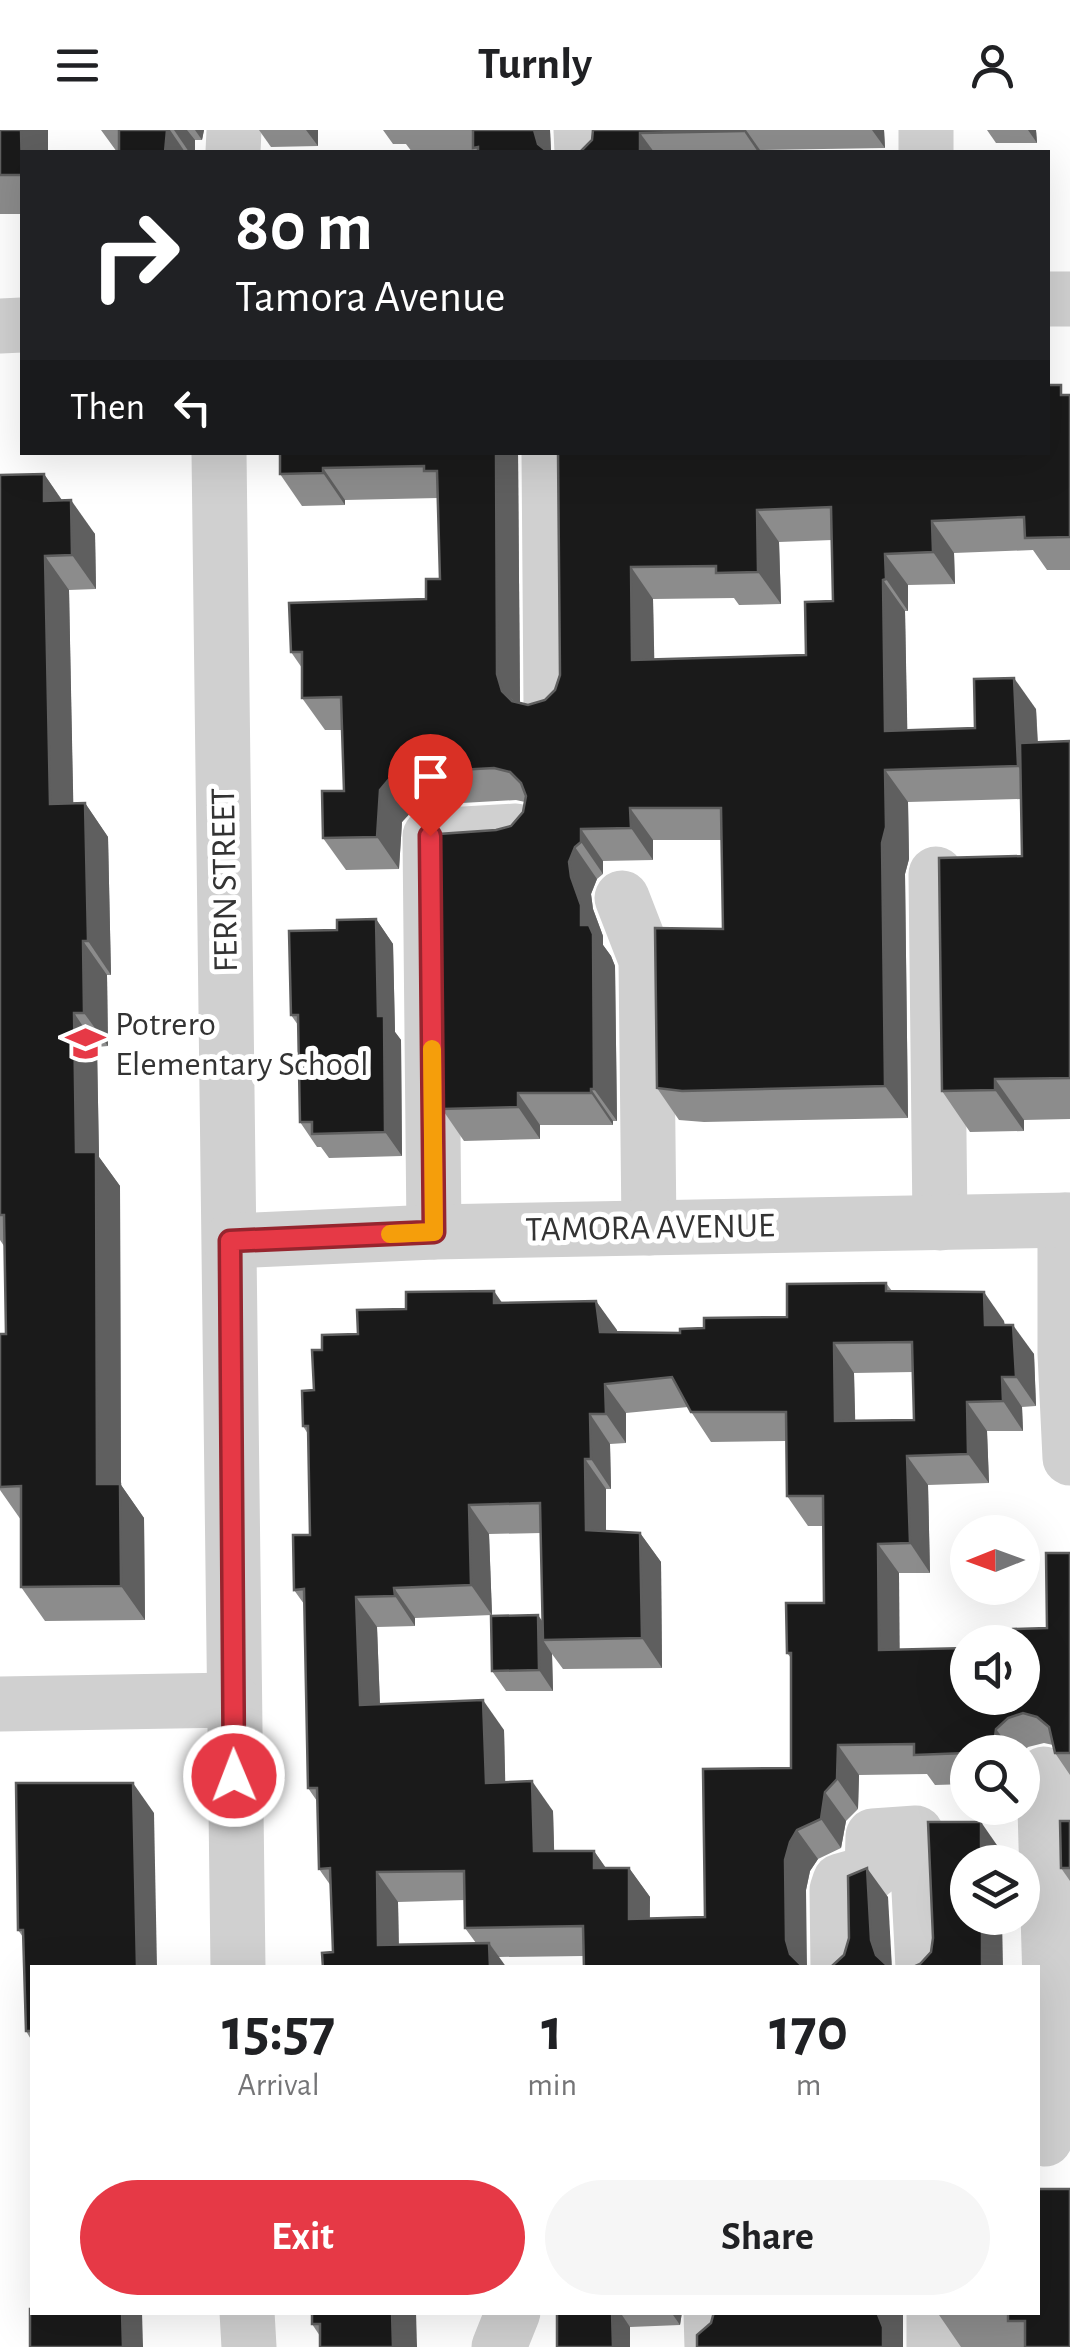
<!DOCTYPE html>
<html lang="en">
<head>
<meta charset="utf-8">
<style>
	:root { --surface:#fff; --page:#f6f6f6; --text:#202124; --muted:#757577; --accent:#e63946 }
	body { margin:0; font-family:"Alegreya Sans",sans-serif; background:var(--page); color:var(--text); height:100vh; display:flex; flex-direction:column; font-size:38px; white-space:nowrap }
	* { box-sizing:border-box; margin:0 }
	p { font-size:32px; color:var(--muted) }
	.icon { flex:none; width:55px; height:55px; fill:none; stroke:currentColor; stroke-width:2; stroke-linecap:round; stroke-linejoin:round }
	.map { position:relative; flex:1; overflow:hidden }
	.panel { position:absolute; left:30px; top:1835px; width:1010px; height:350px; display:flex; flex-direction:column; background:var(--surface); border-radius:0px; box-shadow:0 10px 40px #0002 }
	.panel>* { flex:none }
	.guide { position:absolute; left:20px; top:20px; width:1030px; height:305px; border-radius:0px; box-shadow:0 10px 40px #0002; background:#202124; color:#fff; overflow:hidden }
	.needle { width:65px; rotate:269deg }
	.controls { position:absolute; left:950px; top:1385px; display:grid; gap:20px }
	.controls a { display:grid; place-items:center; width:90px; height:90px; border-radius:50%; background:var(--surface); box-shadow:0 10px 40px #0002; font-size:50px }
	.pin { position:absolute; display:grid; place-items:center; width:85px; height:85px; color:#fff; margin:-102px -42px; border-radius:50% 50% 50% 0; rotate:-45deg; box-shadow:0 0 10px #0007 }
	.pin .icon { rotate:45deg }
	.me { position:absolute; width:110px; margin:-55px; rotate:359deg; stroke-linejoin:round; filter:drop-shadow(0 0 8px #0008) }
	.turn { display:flex; align-items:center; gap:35px; height:210px; padding:0 50px; font-size:45px }
	.turn .icon { width:130px; height:130px; stroke-width:2.5 }
	.turn b { display:block; font-size:70px; line-height:85px }
	.then { display:flex; align-items:center; height:95px; padding:0 50px; background:#0003; gap:20px; font-size:38px }
	.eta { display:flex; justify-content:space-evenly; align-items:center; height:170px; text-align:center }
	.eta b { font-size:60px; font-weight:700; line-height:70px }
	.button { display:flex; gap:20px; margin-top:auto; padding:20px 50px }
	.button a { flex:1; height:115px; border-radius:60px; background:var(--accent); color:#fff; font-size:40px; font-weight:700; line-height:115px; text-align:center }
	.button a+a { background:var(--page); color:var(--text) }
	header { display:flex; justify-content:space-between; align-items:center; height:130px; padding:0 50px; background:var(--surface); font-size:45px; font-weight:700 }
	.map>svg:first-child { display:block }
	.lines { fill:none; stroke-linecap:round; stroke-linejoin:round }
	.minor { stroke:#d0d0d0; stroke-width:55 }
	.wall { fill:#8c8c8c; fill-rule:evenodd }
	.shaded-wall { fill:#5f5f5f }
	.building { fill:#1a1a1a; stroke:#5f5f5f; stroke-width:2.5; fill-rule:evenodd }
	.route-casing { stroke:#96252e; stroke-width:25 }
	.route { stroke:#e63946; stroke-width:18 }
	.slow { stroke:#f59e0b; stroke-width:18 }
	.labels { text-anchor:middle; dominant-baseline:central; stroke-width:10; stroke-linejoin:round; paint-order:stroke }
	.street-label { font-size:35px; fill:#333; stroke:#fff }
	.poi-label { font-size:35px; fill:#333; stroke:#fff; text-anchor:start }
</style>
</head>
<body>
<header><svg class="icon" aria-label="menu" viewBox="0 0 24 24"><path d="M4 6h16M4 12h16M4 18h16"/></svg>Turnly<svg class="icon" aria-label="person" viewBox="0 0 24 24"><circle cx="12" cy="8" r="4"/><path d="M4 21q1-7 8-7t8 7"/></svg></header>
<div class="map">
<svg width="1070" height="2217" viewBox="0 0 1070 2217">
	<rect width="100%" height="100%" fill="#fff"/>
	<g class="lines">
		<g class="minor">
			<polyline points="581,0 582,22"/>
			<polyline points="926,0 926,22"/>
			<polyline points="233,22 234,0"/>
			<polyline points="1048,169 1070,169"/>
			<polyline points="0,196 22,195"/>
			<polyline points="219,322 238,1838"/>
			<polyline points="549,322 551,576"/>
			<polyline points="936,744 940,1093"/>
			<polyline points="622,768 646,830 649,1098"/>
			<polyline points="1065,1090 1065,1224 1070,1328"/>
			<polyline points="434,1102 430,706 516,701"/>
			<polyline points="230,1111 434,1102 1070,1090"/>
			<polyline points="0,1574 233,1570"/>
			<polyline points="1044,1644 1052,1922 1045,2009"/>
			<polyline points="838,1838 837,1760 840,1751 872,1742 873,1706 916,1703 923,1838"/>
			<polyline points="247,2182 249,2217"/>
			<polyline points="711,2182 712,2217"/>
			<polyline points="499,2217 513,2182"/>
			<polyline points="934,2217 934,2182"/>
		</g>
	</g>
	<g class="wall">
		<polygon points="0,0 22,22 22,84 0,84"/>
		<polygon points="101,0 204,0 202,10 195,10 195,22 117,22"/>
		<polygon points="259,0 318,0 318,16 271,17"/>
		<polygon points="383,0 550,0 551,22 477,22 476,21 412,22 406,14 393,14"/>
		<polygon points="593,0 884,0 885,18 760,20 760,22 580,22 592,10"/>
		<polygon points="987,0 1036,0 1037,13 996,13"/>
		<path d="M1068,265H1070V440H1047L1033,420L954,423L955,454L908,455V481H905L907,600L975,598L1036,579L1038,612L1070,611V989L1024,990V1001L970,1002L942,961L1022,726L1021,669L908,672L909,729L905,744L908,988L704,992L679,990L657,958L723,799L722,710H653V730L603,731V744L597,749L591,764L593,779L603,806V815L611,826L615,836L617,991H613V995H540V1009L464,1011L442,979L496,700L511,696L523,682L525,672L516,670L427,675L413,680L402,692L399,739L346,740L323,708L344,661L342,600H325L302,568V538L291,522L426,469L440,449L438,368L345,370V375L302,376L280,344V322H518L520,573L528,575L545,570L555,560L560,545L558,322H1048ZM832,410L833,471L806,525L654,529L653,469L734,468L739,475L781,474L779,412Z"/>
		<polygon points="44,344 62,370 95,404 96,459 69,460 73,673 85,673 108,707 111,845 107,845 108,916 97,917 99,1027 120,1056 121,1355 144,1388 145,1490 45,1491 21,1457 21,1390 0,1360 0,1204 6,1204 4,1116 0,1110 0,345"/>
		<polygon points="376,789 393,814 395,902 401,910 402,1026 329,1028 321,1017 317,1017 300,992 298,895 291,885 337,800"/>
		<path d="M886,1153L892,1161L1004,1191L1005,1195L1034,1224L1036,1276L1022,1277L1023,1301H987L989,1353L928,1355L930,1443H899V1520L968,1568L1047,1498L1070,1423V1645L1055,1623L1053,1615L1044,1613L1028,1617L1022,1623L968,1622V1654L935,1655L927,1644L859,1645L858,1679L846,1691L841,1718L818,1729L810,1741L806,1760L583,1826L499,1827L333,1822L331,1756L319,1739L317,1671L308,1658L304,1474L294,1460L310,1405L308,1304L303,1296L314,1260L322,1220L406,1179L502,1173L596,1171L617,1202L680,1203L787,1187ZM913,1242L914,1290L855,1291L854,1243ZM688,1277L711,1312L786,1311L787,1366L808,1396H823L824,1473L787,1523L791,1528V1638L705,1787L650,1788V1767L629,1738H606L594,1721H554L553,1681L505,1652L504,1600L380,1574L377,1497L415,1496V1488L492,1485L489,1404L541,1403L542,1491L492,1541L506,1561H553L552,1524L563,1539L662,1538L661,1432L640,1403L606,1401V1359H611L610,1314L626,1313V1283ZM465,1770V1798L476,1813L399,1814L398,1772Z"/>
		<polygon points="154,1683 32,1911 26,1901 23,1807 18,1800"/>
		<polygon points="1070,1691 1070,1751 1061,1738"/>
		<polygon points="312,2182 417,2217 320,2206 312,2194"/>
		<polygon points="557,2182 682,2182 680,2195 630,2197 630,2217 557,2217"/>
		<polygon points="937,2182 1038,2182 1070,2217 961,2217"/>
	</g>
	<g class="shaded-wall">
		<polygon points="21,0 48,0 48,22 22,22 22,46"/>
		<polygon points="167,0 170,0 185,22 165,22"/>
		<polygon points="174,0 187,0 195,10 195,22 189,22"/>
		<polygon points="195,0 204,0 202,10"/>
		<polygon points="306,0 318,0 318,16"/>
		<polygon points="534,0 550,0 551,22 544,22 538,14"/>
		<polygon points="743,0 746,0 760,20 760,22 758,22"/>
		<polygon points="872,0 884,0 885,18"/>
		<polygon points="1028,0 1036,0 1037,13"/>
		<polygon points="640,3 654,22 640,22"/>
		<polygon points="496,322 518,322 520,576 502,561 497,544"/>
		<polygon points="323,338 345,370 345,375 323,343"/>
		<polygon points="44,344 67,378 44,371"/>
		<polygon points="71,370 95,404 96,459 72,425"/>
		<polygon points="757,380 779,412 781,474 758,442"/>
		<polygon points="932,391 954,423 955,454 933,422"/>
		<polygon points="885,424 908,455 908,481 886,449"/>
		<polygon points="45,426 69,460 74,707 50,674"/>
		<polygon points="631,437 653,469 655,562 632,530"/>
		<polygon points="883,450 905,481 908,633 885,601"/>
		<polygon points="1014,548 1036,579 1040,668 1018,636"/>
		<polygon points="885,640 908,672 909,729 905,744 908,988 885,956 882,713"/>
		<polygon points="390,648 413,680 402,692 399,739 377,707 380,660"/>
		<polygon points="85,673 108,707 111,845 88,811"/>
		<polygon points="630,678 653,710 653,730 631,698"/>
		<polygon points="581,699 603,731 603,744 581,712"/>
		<polygon points="575,717 597,749 591,764 593,779 603,806 603,815 611,826 615,836 617,991 594,959 569,732"/>
		<polygon points="376,789 393,814 395,902 401,910 402,1026 385,1002 378,886"/>
		<polygon points="83,811 107,845 108,916 84,883"/>
		<polygon points="74,883 97,917 99,1027 120,1056 121,1355 144,1388 145,1490 121,1456 97,1354 76,1022"/>
		<polygon points="995,949 1024,990 1024,1001 995,960"/>
		<polygon points="591,959 613,991 613,995 591,963"/>
		<polygon points="518,963 540,995 540,1009 518,977"/>
		<polygon points="494,1161 514,1190 494,1173"/>
		<polygon points="984,1162 1004,1191 1005,1225 985,1195"/>
		<polygon points="596,1171 617,1200 620,1231 600,1202"/>
		<polygon points="1013,1195 1034,1224 1036,1276 1016,1247"/>
		<polygon points="834,1213 854,1243 856,1321 835,1291"/>
		<polygon points="1002,1247 1022,1277 1023,1301 1003,1271"/>
		<polygon points="605,1254 626,1283 626,1313 606,1284"/>
		<polygon points="967,1272 987,1301 989,1353 968,1324"/>
		<polygon points="590,1284 610,1314 611,1359 591,1329"/>
		<polygon points="907,1326 928,1355 930,1443 910,1413"/>
		<polygon points="585,1329 606,1359 606,1429 586,1400"/>
		<polygon points="469,1375 489,1404 492,1485 471,1455"/>
		<polygon points="640,1403 661,1432 662,1538 642,1508"/>
		<polygon points="878,1414 899,1443 900,1549 879,1520"/>
		<polygon points="394,1458 415,1488 415,1496 395,1466"/>
		<polygon points="356,1467 377,1497 381,1605 360,1575"/>
		<polygon points="538,1485 552,1505 543,1510 552,1524 553,1561 539,1540"/>
		<polygon points="483,1570 504,1600 506,1682 486,1653"/>
		<polygon points="996,1599 1013,1622 993,1622"/>
		<polygon points="838,1615 859,1645 858,1679 837,1649"/>
		<polygon points="532,1651 553,1681 555,1750 534,1721"/>
		<polygon points="133,1653 154,1683 157,1838 137,1838"/>
		<polygon points="825,1662 846,1691 841,1718 821,1689"/>
		<polygon points="981,1692 1001,1721 1001,1732 981,1732"/>
		<polygon points="797,1700 818,1729 810,1741 806,1760 807,1838 800,1838 790,1824 786,1810 785,1730 790,1712"/>
		<polygon points="594,1721 614,1750 594,1738"/>
		<polygon points="629,1738 650,1767 649,1818 629,1789"/>
		<polygon points="867,1738 888,1767 892,1838 885,1838 876,1825 871,1810"/>
		<polygon points="377,1742 398,1772 399,1838 378,1815"/>
		<polygon points="982,1788 1002,1788 1003,1838 982,1838"/>
		<polygon points="489,1813 507,1838 490,1838"/>
		<polygon points="122,2182 142,2182 143,2217 123,2217"/>
		<polygon points="392,2182 416,2182 417,2217 393,2217"/>
		<polygon points="612,2182 620,2182 630,2197 630,2217 613,2217"/>
		<polygon points="671,2182 682,2182 680,2195"/>
		<polygon points="877,2182 903,2182 903,2217 883,2217"/>
	</g>
	<g class="building">
		<polygon points="0,0 21,0 22,45 0,45"/>
		<polygon points="119,0 167,0 165,22 119,22"/>
		<polygon points="473,0 534,0 538,14 548,22 478,22 478,17 473,18"/>
		<polygon points="593,0 743,0 743,1 640,3 640,22 580,22 592,10"/>
		<path d="M1048,255H1061V265H1070V407L1025,408L1024,387L932,391L933,422L885,424L886,449L883,450L885,601L975,598L974,549L1014,548L1018,636L885,640L886,697L882,713L885,956L682,961L657,958L655,798L723,799L721,678H630L631,698L581,699V712L575,717L569,732L571,747L581,775V795H589L593,804L594,959H591V963H518V977L442,979L439,704L496,700L511,696L523,682L526,666L521,653L510,642L494,638L405,643L390,648L380,660L377,707L323,708L322,661H344L341,567L302,568V522H291L289,473L426,469V449H440L437,341H424V336L323,338V343L280,344V322H496L497,544L502,561L512,571L528,575L545,570L555,560L560,545L558,322H1048ZM831,377L833,471L805,472L806,525L632,530L631,437L716,436V443L758,442L757,380Z"/>
		<polygon points="44,344 44,371 71,370 72,425 45,426 50,674 85,673 88,811 83,811 84,883 74,883 76,1022 96,1022 97,1354 120,1354 121,1456 21,1457 21,1356 0,1357 0,1204 6,1204 4,1085 0,1085 0,345"/>
		<polygon points="1070,611 1070,948 995,949 995,960 942,961 939,728 1022,726 1020,613"/>
		<polygon points="376,789 378,886 384,886 385,1002 312,1004 312,992 300,992 298,885 291,885 289,801 337,800 337,790"/>
		<path d="M886,1153V1161L984,1162L985,1195H1013L1016,1247H1002L1003,1271L967,1272L968,1324L907,1326L910,1413L878,1414L879,1520L968,1518V1568H1022V1512H1013V1499L1047,1498L1046,1423H1070V1623H1055L1049,1597L1037,1587L1023,1583L1008,1588L996,1599L993,1622L914,1625V1614L838,1615L837,1649L825,1662L821,1689L797,1700L790,1712L785,1730L786,1810L790,1824L801,1835L810,1838H584L583,1796L465,1798L464,1741L377,1742L378,1815L489,1813L490,1838H323L322,1823L333,1822L330,1738L319,1739L317,1658H308L304,1459L294,1460L293,1405H310L308,1296H303L302,1261L314,1260L312,1220H322V1205L358,1204L357,1180L406,1179V1162L494,1161V1173L596,1171L600,1202L680,1203V1199L704,1198V1188L787,1187V1154ZM912,1212L914,1290L835,1291L834,1213ZM672,1247L691,1282H786L787,1366H823L824,1473H786L787,1523H791V1638L703,1639L705,1787L629,1789V1738H594V1721H534L532,1651L486,1653L483,1570L360,1575L356,1467L395,1466L394,1458L471,1455L469,1375L540,1373L543,1510L642,1508L640,1403L586,1400L585,1329H591L590,1284H606L605,1254Z"/>
		<polygon points="538,1485 539,1540 492,1541 491,1486"/>
		<polygon points="16,1653 133,1653 137,1838 32,1838 32,1901 26,1901 23,1800 18,1800"/>
		<polygon points="1060,1691 1070,1691 1070,1738 1061,1738"/>
		<polygon points="928,1692 981,1692 981,1732 968,1732 968,1788 982,1788 982,1838 911,1838 920,1834 931,1822 933,1808"/>
		<polygon points="867,1738 871,1810 876,1825 889,1837 894,1838 826,1838 832,1836 844,1825 849,1808 848,1746"/>
		<polygon points="1038,2059 1070,2059 1070,2217 1025,2217 1025,2191 1008,2191 1008,2182 1038,2182"/>
		<polygon points="30,2179 32,2179 32,2182 122,2182 123,2217 30,2217"/>
		<polygon points="312,2182 392,2182 393,2217 320,2217 320,2194 312,2194"/>
		<polygon points="557,2182 612,2182 613,2217 557,2217"/>
		<polygon points="714,2182 877,2182 883,2197 883,2217 697,2217 697,2205 711,2193"/>
	</g>
	<g class="lines">
		<defs>
			<polyline id="route" points="234,1646 230,1111 434,1102 430,706"/>
		</defs>
		<use href="#route" class="route-casing"/>
		<use href="#route" class="route"/>
		<polyline class="slow" points="390,1104 434,1102 432,919"/>
	</g>
	<defs>
		<symbol id="school-bare" viewBox="-9 -9 18 18"><path d="M0-5L7-2L0 1L-7-2ZM-4 1L0 2.5L4 1V4Q0 6-4 4Z" fill="#e63946" stroke="#fff" stroke-width="2.5" paint-order="stroke"/></symbol>
	</defs>
	<g fill-rule="evenodd">
		<use href="#school-bare" x="58" y="886" width="55" height="55"/>
	</g>
	<g class="labels">
		<g class="street-label">
			<text transform="translate(225 750) rotate(-91)">FERN STREET</text>
			<text transform="translate(650 1098) rotate(-1)">TAMORA AVENUE</text>
		</g>
		<g class="poi-label">
			<text x="115" y="894">Potrero<tspan x="115" dy="40">Elementary School</tspan></text>
		</g>
	</g>
</svg>
<div class="controls">
<a><svg class="needle" viewBox="-14 -14 28 28"><path d="M0-13l5 13h-10z" fill="#e53935"/><path d="M0 13l5-13h-10z" fill="#757577"/></svg></a>
<a><svg class="icon" aria-label="sound" viewBox="0 0 24 24"><path d="M4 9h4l5-4v14l-5-4H4zM17 9q2 3 0 6"/></svg></a>
<a><svg class="icon" aria-label="search" viewBox="0 0 24 24"><circle cx="10" cy="10" r="6"/><path d="M15 15l6 6"/></svg></a>
<a><svg class="icon" aria-label="layers" viewBox="0 0 24 24"><path d="M12 4l9 5-9 5-9-5zM3 14l9 5 9-5"/></svg></a>
</div>
<div class="pin" style="left:430px;top:706px;background:#d93025"><svg class="icon" aria-label="arrive" viewBox="0 0 24 24"><path d="M6 21V4h12l-3 4 3 4H6"/></svg></div>
<svg class="me" style="left:234px;top:1646px" viewBox="-20 -20 40 40"><circle r="17" fill="#e63946" stroke="#fff" stroke-width="3"/><path d="M0-11L8 9 0 5-8 9z" fill="#fff"/></svg>
<div class="guide">
<div class="turn"><svg class="icon" aria-label="right" viewBox="0 0 24 24"><path d="M7 20v-9h11M14 6l5 5-5 5"/></svg><div><b>80 m</b>Tamora Avenue</div></div>
<div class="then">Then<svg class="icon" aria-label="left" viewBox="0 0 24 24"><path d="M17 20v-9H6M10 6l-5 5 5 5"/></svg></div>
</div>
<section class="panel">
<div class="eta">
<div><b>15:57</b><p>Arrival</p></div>
<div><b>1</b><p>min</p></div>
<div><b>170</b><p>m</p></div>
</div>
<div class="button"><a>Exit</a><a>Share</a></div>
</section>
</div>
</body>
</html>
